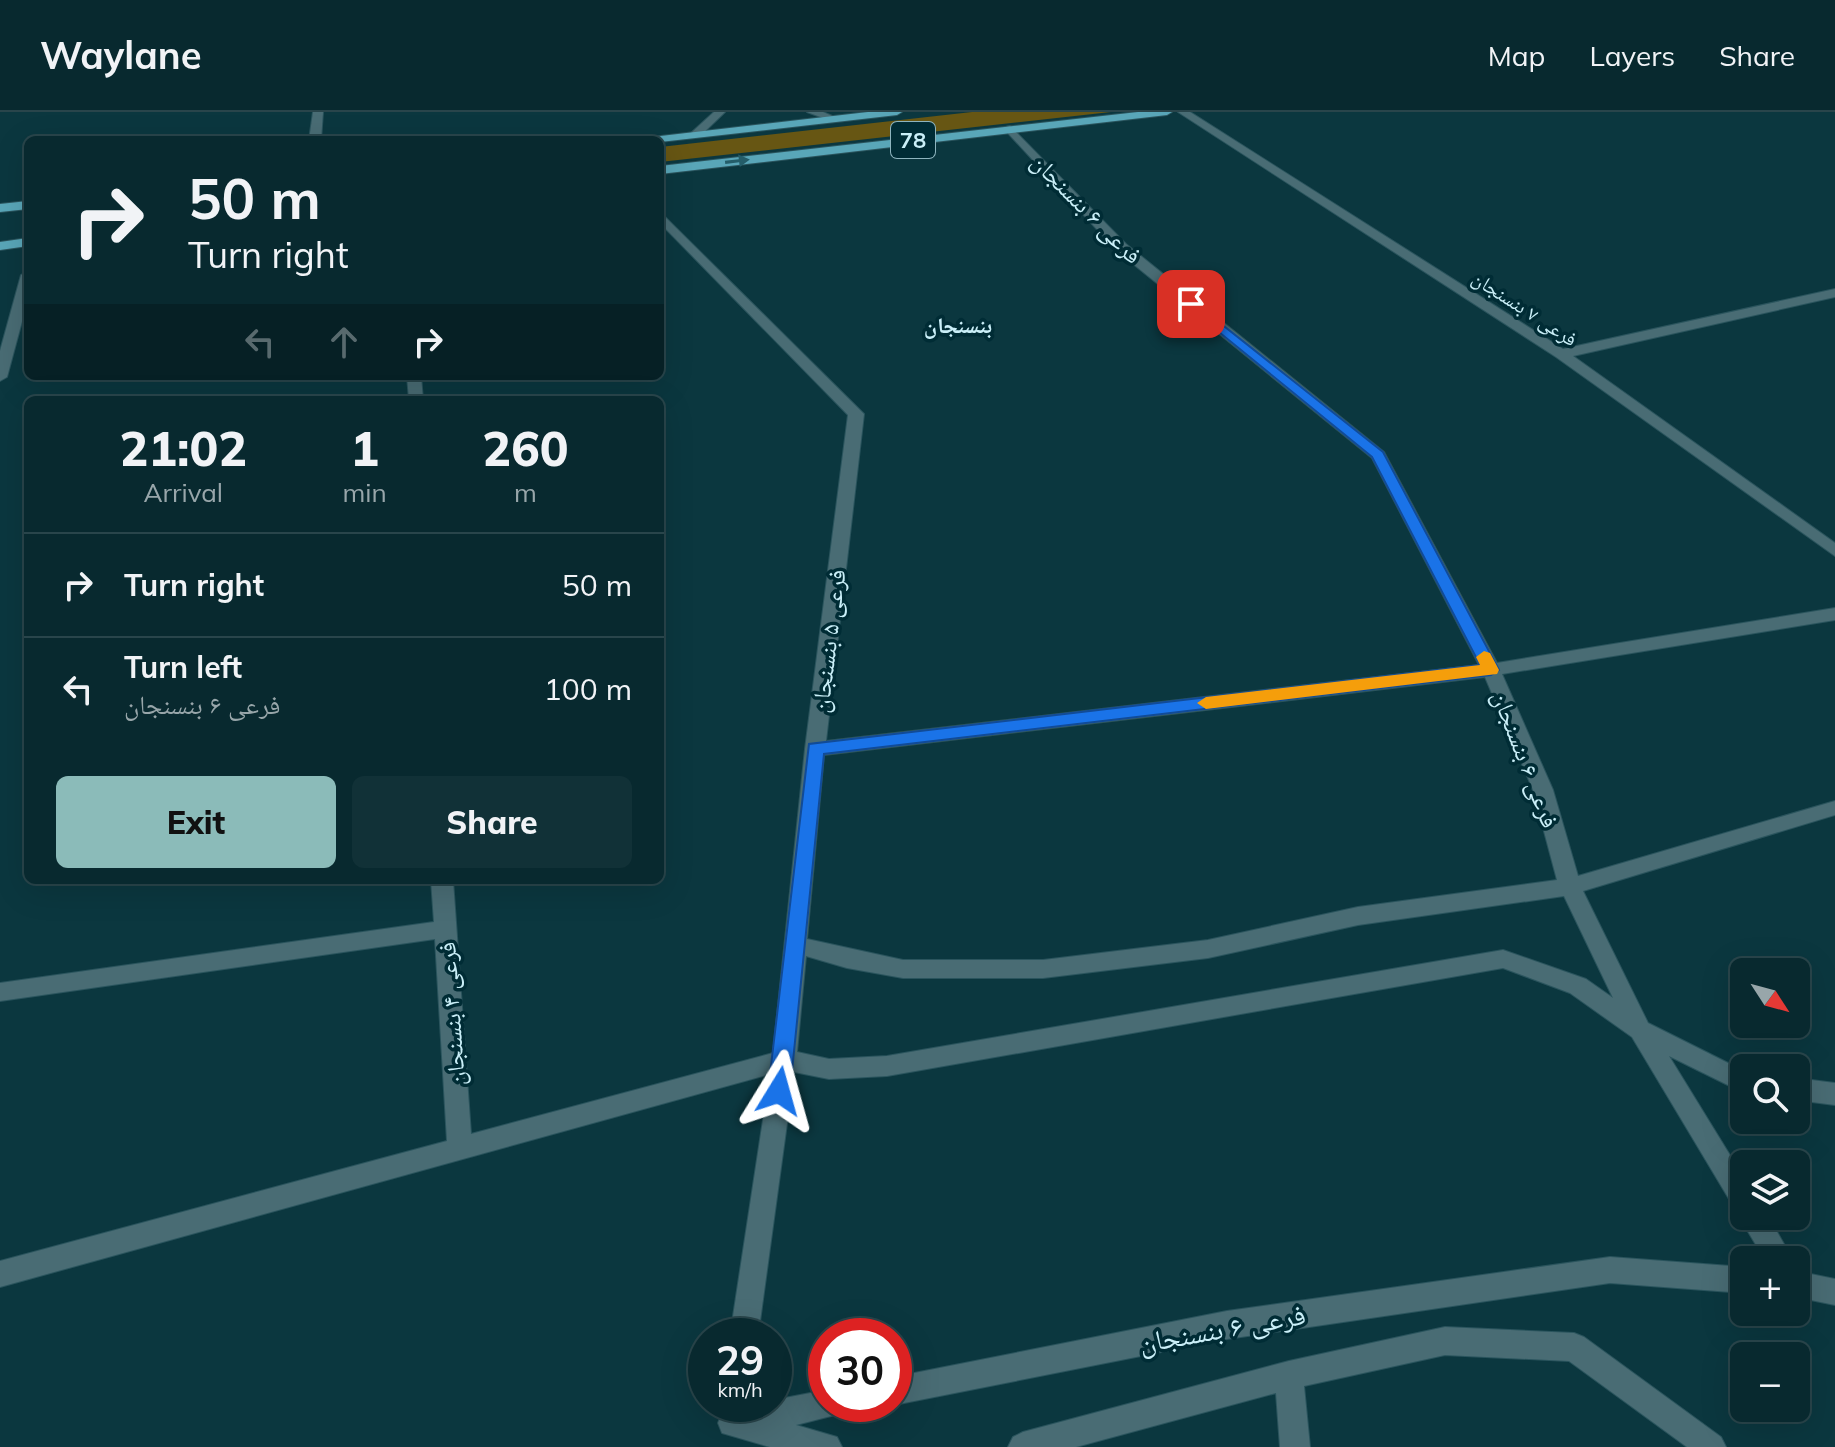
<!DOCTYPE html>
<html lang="en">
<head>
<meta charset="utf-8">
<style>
	:root { --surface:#08292f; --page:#113137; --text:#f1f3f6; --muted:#98a6aa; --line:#29454b; --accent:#8bbbb9 }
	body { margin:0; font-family:Mulish,"Noto Naskh Arabic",sans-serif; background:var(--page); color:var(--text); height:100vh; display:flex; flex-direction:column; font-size:30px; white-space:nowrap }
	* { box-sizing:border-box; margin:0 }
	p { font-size:26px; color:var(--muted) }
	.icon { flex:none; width:44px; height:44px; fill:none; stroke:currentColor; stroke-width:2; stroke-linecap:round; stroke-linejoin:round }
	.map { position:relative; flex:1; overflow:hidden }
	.side { position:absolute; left:24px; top:284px; width:640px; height:488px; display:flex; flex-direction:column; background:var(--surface); border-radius:12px; box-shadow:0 8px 32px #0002,0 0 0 2px var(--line) }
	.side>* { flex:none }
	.banner { position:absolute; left:24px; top:24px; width:640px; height:244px; border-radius:12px; box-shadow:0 8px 32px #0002,0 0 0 2px var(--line); background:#08292f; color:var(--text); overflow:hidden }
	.needle { width:52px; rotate:126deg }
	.tools { position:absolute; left:1730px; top:846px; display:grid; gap:16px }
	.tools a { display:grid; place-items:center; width:80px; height:80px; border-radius:12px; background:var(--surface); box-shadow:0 8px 32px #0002,0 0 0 2px var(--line); font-size:40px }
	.speed { position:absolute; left:688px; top:1206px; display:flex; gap:16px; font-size:40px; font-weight:700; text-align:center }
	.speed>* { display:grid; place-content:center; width:104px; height:104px; border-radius:50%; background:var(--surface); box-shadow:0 8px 32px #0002,0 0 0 2px var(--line); line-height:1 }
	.speed small { font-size:20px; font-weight:400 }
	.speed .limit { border:12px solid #d22; background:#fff; color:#111 }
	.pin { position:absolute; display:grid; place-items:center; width:68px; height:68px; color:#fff; margin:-34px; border-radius:16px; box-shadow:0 4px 12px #0006 }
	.me { position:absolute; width:88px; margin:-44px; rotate:8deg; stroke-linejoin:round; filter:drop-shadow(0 0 6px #0008) }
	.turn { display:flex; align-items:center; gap:28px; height:168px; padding:0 32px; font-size:36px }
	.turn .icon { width:104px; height:104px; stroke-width:2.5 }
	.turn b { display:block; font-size:56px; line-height:68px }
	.lanes { display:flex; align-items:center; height:76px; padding:0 32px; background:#0003; justify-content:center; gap:40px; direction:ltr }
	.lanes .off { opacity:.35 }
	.eta { display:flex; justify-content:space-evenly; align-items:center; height:136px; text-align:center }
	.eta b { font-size:48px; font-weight:800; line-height:56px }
	.primary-button { display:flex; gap:16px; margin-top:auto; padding:16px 32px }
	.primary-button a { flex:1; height:92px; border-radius:12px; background:var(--accent); color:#111; font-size:32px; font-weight:800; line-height:92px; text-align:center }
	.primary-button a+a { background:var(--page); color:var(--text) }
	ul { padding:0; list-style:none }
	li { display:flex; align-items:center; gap:24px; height:104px; padding:0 32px; border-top:2px solid var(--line) }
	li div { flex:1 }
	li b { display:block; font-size:30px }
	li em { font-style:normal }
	header { display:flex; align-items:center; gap:48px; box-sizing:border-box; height:112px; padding:0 40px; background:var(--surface); border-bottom:2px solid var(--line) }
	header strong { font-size:38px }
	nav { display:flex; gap:44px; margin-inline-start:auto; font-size:28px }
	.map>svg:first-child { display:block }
	.green { fill:#675613 }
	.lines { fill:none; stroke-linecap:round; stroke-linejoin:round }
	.service-casing { stroke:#2a545d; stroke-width:2 }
	.minor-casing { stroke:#2a545d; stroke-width:2 }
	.primary-casing { stroke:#2a545d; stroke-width:2 }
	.service { fill:#496c74; fill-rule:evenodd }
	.minor { fill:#496c74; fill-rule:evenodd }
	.primary { fill:#59a6b8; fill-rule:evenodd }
	.oneway { fill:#245d69 }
	.route { fill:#1a73e8; stroke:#114b97; stroke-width:2 }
	.slow { fill:#f59e0b }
	.labels { text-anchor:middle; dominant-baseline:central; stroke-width:7; stroke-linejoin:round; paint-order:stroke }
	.far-street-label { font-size:20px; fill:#caeff8; stroke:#002c35 }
	.shield { fill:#002c35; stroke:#8db4be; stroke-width:2 }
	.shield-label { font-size:22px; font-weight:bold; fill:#caeff8 }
	.far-neighbourhood-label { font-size:22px; font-weight:bold; fill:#caeff8; stroke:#002c35 }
	.street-label { font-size:24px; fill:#caeff8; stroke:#002c35 }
	.near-street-label { font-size:28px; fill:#caeff8; stroke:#002c35 }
</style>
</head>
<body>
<header>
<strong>Waylane</strong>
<nav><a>Map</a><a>Layers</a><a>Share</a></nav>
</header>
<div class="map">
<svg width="1835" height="1335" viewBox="0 0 1835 1335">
	<rect width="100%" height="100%" fill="#0b373f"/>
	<polygon class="green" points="972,0 1111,0 660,50 660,35"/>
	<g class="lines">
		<defs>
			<g id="service">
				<polygon points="714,0 725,0 699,25 691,25 691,21"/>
				<polygon points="807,0 823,0 839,7 834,10"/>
			</g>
			<g id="minor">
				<polygon points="313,0 323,0 321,28 309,28"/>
				<polygon points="1178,0 1190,0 1563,237 1835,177 1835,185 1573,244 1835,431 1835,444 1556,245"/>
				<path d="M1010,14L1126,132L1384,340L1497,551L1835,496V508L1502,562L1553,678L1578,764L1835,689V703L1583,779L1648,911L1744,959V981L1669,944L1744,1066V1104H1768L1793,1148H1765L1744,1113L1742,1100L1735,1097L1632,925L1570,881L1503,856L887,964L829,967L794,960L758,1224H730L770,962L0,1175V1149L447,1029L435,827L0,889V871L434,810L431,768H453L471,1022L773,941L805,637L848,303L660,111V100L864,302L826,629L1479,553L1372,346L1116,138L1006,19V15ZM1485,565L1533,678L1557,768L1358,795L1208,828L1043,848H903L807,827L824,643ZM1564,784L1613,886L1586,867L1503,838L887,944L829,947L797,940L806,844L847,856L903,866H1043L1208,846L1358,813Z"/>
				<polygon points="28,159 28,187 7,265 0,269 0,239 21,163"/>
				<polygon points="407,264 421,264 423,288 409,288"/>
				<polygon points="1796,966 1835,971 1835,993 1796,988"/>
				<polygon points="1610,1145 1744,1155 1744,1181 1610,1171 1227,1227 894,1293 891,1292 894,1292 894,1265 1227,1199"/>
				<polygon points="1796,1159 1835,1167 1835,1193 1796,1185"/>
				<polygon points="1445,1215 1574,1221 1584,1225 1721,1325 1726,1335 1687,1335 1569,1249 1445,1243 1304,1274 1310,1335 1280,1335 1276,1281 1076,1335 1008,1335 1013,1325 1023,1320 1289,1249"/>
				<polygon points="826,1278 826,1292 843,1292 839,1302 796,1313 837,1325 842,1335 770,1335 722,1321 718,1311 722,1301 756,1292 774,1292 774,1288"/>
			</g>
			<g id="primary">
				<polygon points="868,0 902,0 897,3 660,30 646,28 652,25"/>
				<polygon points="1138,0 1172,0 1167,3 660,62 660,54"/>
				<polygon points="28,89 28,97 0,100 0,92"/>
				<polygon points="28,126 28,134 0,138 0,130"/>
			</g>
		</defs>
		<use href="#service" class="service-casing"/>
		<use href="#minor" class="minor-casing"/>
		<use href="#primary" class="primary-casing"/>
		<use href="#service" class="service"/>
		<use href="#minor" class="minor"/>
		<use href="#primary" class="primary"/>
	</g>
	<defs><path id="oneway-solid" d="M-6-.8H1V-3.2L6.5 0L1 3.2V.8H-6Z" transform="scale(2)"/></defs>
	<use class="oneway" href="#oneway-solid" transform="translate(737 49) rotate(-7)"/>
	<polygon class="route" points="1191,188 1383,340 1499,558 1491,563 824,642 790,979 787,986 779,988 772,986 768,979 809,632 1480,553 1372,345 1187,194 1185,192"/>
	<polygon class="slow" points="1484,539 1490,541 1499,558 1497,562 1206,597 1197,591 1206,585 1480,553 1476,545"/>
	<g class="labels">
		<g class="far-street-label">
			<text transform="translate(1525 196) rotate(33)">فرعی ۷ بنسنجان</text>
		</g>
		<rect class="shield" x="891" y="10" width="44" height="36" rx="6"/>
		<g class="shield-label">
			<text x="913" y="28">78</text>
		</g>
		<g class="far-neighbourhood-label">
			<text x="958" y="213">بنسنجان</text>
		</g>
		<g class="street-label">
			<text transform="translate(1087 96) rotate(45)">فرعی ۶ بنسنجان</text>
			<text transform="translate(828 529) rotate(-83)">فرعی ۵ بنسنجان</text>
			<text transform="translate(1526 647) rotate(69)">فرعی ۶ بنسنجان</text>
			<text transform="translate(451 902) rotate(-94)">فرعی ۴ بنسنجان</text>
		</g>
		<g class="near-street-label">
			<text transform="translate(1222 1216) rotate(-10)">فرعی ۶ بنسنجان</text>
		</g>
	</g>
</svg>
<div class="tools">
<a><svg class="needle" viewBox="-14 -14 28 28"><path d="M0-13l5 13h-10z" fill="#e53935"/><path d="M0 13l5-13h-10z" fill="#98a6aa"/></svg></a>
<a><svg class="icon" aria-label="search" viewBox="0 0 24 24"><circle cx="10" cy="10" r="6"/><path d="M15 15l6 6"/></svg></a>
<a><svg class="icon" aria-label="layers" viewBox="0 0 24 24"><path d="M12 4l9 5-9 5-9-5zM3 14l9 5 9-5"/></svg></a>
<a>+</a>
<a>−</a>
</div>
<div class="speed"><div>29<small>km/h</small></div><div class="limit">30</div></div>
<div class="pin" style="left:1191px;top:192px;background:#d93025"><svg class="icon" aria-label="arrive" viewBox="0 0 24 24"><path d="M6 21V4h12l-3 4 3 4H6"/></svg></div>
<svg class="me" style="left:779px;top:979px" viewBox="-20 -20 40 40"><path d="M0-17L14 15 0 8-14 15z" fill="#1a73e8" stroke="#fff" stroke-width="4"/></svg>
<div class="banner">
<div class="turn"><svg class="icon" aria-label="right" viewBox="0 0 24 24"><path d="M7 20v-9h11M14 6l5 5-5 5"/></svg><div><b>50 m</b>Turn right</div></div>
<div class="lanes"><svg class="icon off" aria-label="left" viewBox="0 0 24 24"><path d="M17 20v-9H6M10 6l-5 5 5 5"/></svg><svg class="icon off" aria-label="ahead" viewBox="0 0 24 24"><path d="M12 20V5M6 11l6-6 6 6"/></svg><svg class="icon" aria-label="right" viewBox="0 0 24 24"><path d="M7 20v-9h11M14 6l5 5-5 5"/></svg></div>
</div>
<section class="side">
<div class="eta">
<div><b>21:02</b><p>Arrival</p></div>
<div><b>1</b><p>min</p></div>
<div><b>260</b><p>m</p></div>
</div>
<ul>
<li><svg class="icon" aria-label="right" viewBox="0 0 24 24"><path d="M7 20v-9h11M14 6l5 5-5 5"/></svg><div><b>Turn right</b></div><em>50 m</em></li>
<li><svg class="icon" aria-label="left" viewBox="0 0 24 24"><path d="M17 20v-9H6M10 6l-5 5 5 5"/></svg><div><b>Turn left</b><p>فرعی ۶ بنسنجان</p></div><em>100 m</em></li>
</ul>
<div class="primary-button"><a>Exit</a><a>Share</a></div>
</section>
</div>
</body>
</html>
